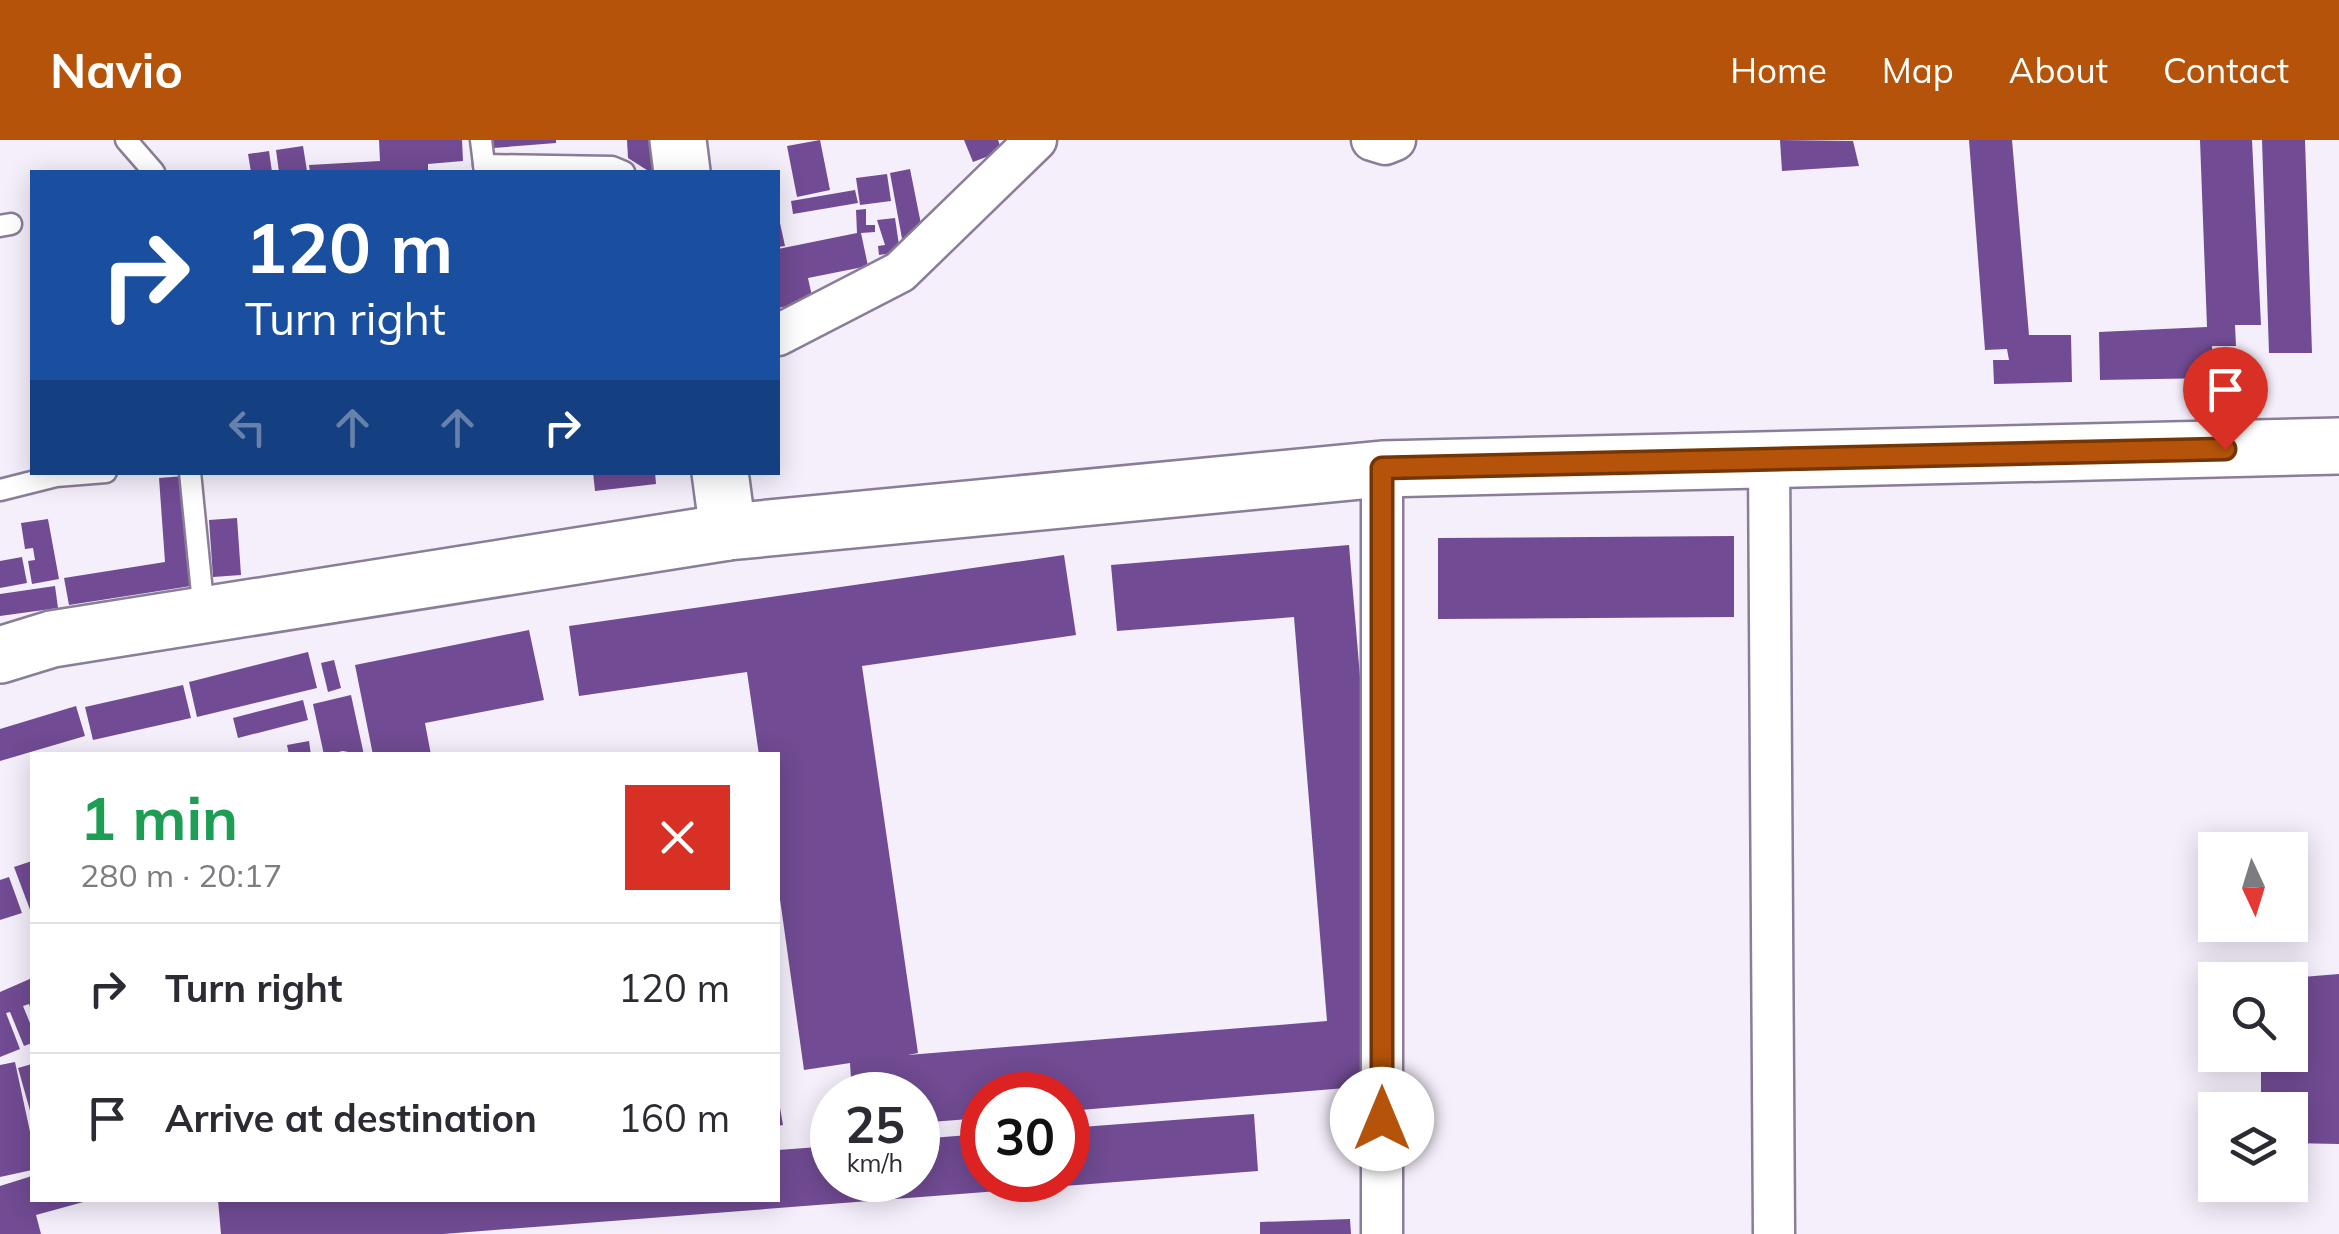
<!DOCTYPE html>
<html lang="en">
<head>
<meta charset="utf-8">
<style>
	:root { --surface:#fff; --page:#f2f2f3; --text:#2b2b33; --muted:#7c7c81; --line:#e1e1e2; --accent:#b45309 }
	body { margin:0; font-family:Mulish,sans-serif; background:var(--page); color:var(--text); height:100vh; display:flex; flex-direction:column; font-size:38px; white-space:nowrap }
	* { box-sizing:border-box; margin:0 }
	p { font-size:32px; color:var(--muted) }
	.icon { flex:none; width:55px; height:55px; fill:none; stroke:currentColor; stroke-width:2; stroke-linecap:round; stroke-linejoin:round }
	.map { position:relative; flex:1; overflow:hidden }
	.sheet { position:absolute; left:30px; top:612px; width:750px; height:450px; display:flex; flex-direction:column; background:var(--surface); border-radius:0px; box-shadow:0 5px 25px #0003 }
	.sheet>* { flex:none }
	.banner { position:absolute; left:30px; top:30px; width:750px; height:305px; border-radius:0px; box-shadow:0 5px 25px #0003; background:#1a4fa0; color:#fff; overflow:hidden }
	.needle { width:65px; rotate:176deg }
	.buttons { position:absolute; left:2198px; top:692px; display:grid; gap:20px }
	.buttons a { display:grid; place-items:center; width:110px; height:110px; border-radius:0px; background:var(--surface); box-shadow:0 5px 25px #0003; font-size:50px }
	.speed { position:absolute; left:810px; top:932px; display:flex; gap:20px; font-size:50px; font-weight:700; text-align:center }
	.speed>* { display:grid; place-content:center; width:130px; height:130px; border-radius:50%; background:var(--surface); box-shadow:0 5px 25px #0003; line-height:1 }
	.speed small { font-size:25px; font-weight:400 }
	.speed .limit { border:15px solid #d22; background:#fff; color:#111 }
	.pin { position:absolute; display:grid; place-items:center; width:85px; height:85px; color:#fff; margin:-102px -42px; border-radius:50% 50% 50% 0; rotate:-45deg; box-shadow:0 0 10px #0007 }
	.pin .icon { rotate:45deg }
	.me { position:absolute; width:110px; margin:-55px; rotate:0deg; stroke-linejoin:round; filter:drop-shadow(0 0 8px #0008) }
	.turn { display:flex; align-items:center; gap:35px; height:210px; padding:0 50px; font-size:45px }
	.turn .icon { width:130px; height:130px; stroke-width:2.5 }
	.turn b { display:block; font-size:70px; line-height:85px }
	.lanes { display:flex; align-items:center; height:95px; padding:0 50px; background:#0003; justify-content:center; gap:50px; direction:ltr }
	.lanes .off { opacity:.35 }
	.round { display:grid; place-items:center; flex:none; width:105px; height:105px; border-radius:0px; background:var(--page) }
	.head { display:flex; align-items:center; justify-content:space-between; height:170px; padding:0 50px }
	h1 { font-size:60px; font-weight:700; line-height:75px; color:#1e9e55 }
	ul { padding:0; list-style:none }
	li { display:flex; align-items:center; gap:30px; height:130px; padding:0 50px; border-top:2px solid var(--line) }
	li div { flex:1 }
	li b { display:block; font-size:38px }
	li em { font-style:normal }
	header { display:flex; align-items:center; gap:60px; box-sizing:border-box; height:140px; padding:0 50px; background:var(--accent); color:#fff }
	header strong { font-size:48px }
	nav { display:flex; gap:55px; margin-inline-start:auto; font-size:35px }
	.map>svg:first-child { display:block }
	.building { fill:#714b93 }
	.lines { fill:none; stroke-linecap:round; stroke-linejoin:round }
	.lane-casing { stroke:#8a7d98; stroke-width:25 }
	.street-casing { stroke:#8a7d98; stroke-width:45 }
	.secondary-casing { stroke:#8a7d98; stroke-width:60 }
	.lane { stroke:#fff; stroke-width:20 }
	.street { stroke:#fff; stroke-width:40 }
	.secondary { stroke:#fff; stroke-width:55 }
	.route-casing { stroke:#753606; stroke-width:25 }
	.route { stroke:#b45309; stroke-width:18 }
</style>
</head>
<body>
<header>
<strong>Navio</strong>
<nav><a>Home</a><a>Map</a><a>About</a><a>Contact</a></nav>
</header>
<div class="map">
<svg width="2339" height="1094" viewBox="0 0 2339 1094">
	<rect width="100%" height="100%" fill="#f5effb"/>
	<g class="building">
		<polygon points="379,0 462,0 463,21 428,24 428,32 310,32 309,25 380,21"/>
		<polygon points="493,0 556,0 556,3 494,8"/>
		<polygon points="627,0 665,0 666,32 650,32 628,18"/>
		<polygon points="820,0 830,50 797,57 787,6"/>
		<polygon points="964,0 998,0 1002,11 973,22"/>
		<polygon points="1780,0 1853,1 1859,26 1782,31"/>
		<polygon points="1969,0 2012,0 2029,195 2071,195 2072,242 1994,244 1993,220 2009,220 2007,209 1985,210"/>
		<polygon points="2200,0 2252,0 2261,185 2235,185 2236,206 2212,206 2214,238 2100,240 2099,192 2207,187"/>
		<polygon points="2262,0 2305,0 2312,213 2269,213"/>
		<polygon points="303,6 307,31 279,32 276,10"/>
		<polygon points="269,11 272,32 251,32 248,14"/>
		<polygon points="910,29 923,94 905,115 890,33"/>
		<polygon points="887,34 891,61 860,65 856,38"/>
		<polygon points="855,50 858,63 793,74 791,61"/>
		<polygon points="866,69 866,85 875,85 875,92 861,93 868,126 808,138 813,161 778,168 778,109 857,93 856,70"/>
		<polygon points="778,74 785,106 778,107"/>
		<polygon points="895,78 900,112 879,115 878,106 885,105 877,80"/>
		<polygon points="593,332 655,332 656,344 595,351"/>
		<polygon points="184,336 191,446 69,465 64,438 165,422 159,338"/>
		<polygon points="237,378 241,435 213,437 209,380"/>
		<polygon points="48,379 59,439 32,444 28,421 35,420 33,408 25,409 21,383"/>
		<polygon points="1734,396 1734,477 1438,479 1438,398"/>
		<polygon points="1349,405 1394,944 1068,971 1068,955 982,955 982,978 918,983 918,955 852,955 850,923 804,930 778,745 778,615 759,615 747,532 579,556 569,486 1064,415 1076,495 862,526 918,913 908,915 1327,881 1294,477 1117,491 1111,425"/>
		<polygon points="22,417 27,443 0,448 0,421"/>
		<polygon points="55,446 58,468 0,476 0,454"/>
		<polygon points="529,490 544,560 425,583 431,615 373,615 355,525"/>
		<polygon points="308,512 317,548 197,577 189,542"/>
		<polygon points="334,520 341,548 328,552 321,523"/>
		<polygon points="183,545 191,578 93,600 85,567"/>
		<polygon points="351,555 364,615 343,611 324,615 313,564"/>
		<polygon points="303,560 308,580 238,598 233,578"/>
		<polygon points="76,566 85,596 0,621 0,589"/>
		<polygon points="309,601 311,615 289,615 287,605"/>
		<polygon points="32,721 32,775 14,727"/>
		<polygon points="9,737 22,773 0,780 0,740"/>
		<polygon points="2339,834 2339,1004 2290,1003 2290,970 2261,970 2261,915 2290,915 2290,838"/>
		<polygon points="32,838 32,873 29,864 23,866 32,888 32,903 24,906 10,872 6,873 20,909 0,917 0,852"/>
		<polygon points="15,922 32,1001 32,1030 0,1037 0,925"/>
		<polygon points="32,924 32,974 31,974 18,928"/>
		<polygon points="778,956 783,985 778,986"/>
		<polygon points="1254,974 1258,1031 443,1094 221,1094 218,1060 778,1060 778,1010 832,1006 832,1040 918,1040 918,999 982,994 982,1040 1068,1040 1068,988"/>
		<polygon points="32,1036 32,1060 87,1061 36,1075 41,1094 0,1094 0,1046"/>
		<polygon points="1350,1079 1351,1094 1260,1094 1260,1082"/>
	</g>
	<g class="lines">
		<defs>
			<g id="lane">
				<polyline points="126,0 154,32"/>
				<polyline points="481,0 485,32"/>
				<polyline points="484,25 612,27 624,32"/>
				<polyline points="0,86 11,84"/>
				<polyline points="190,332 204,473"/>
				<polyline points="0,350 56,336 106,332"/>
			</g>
			<g id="street">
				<polyline points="1372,0 1385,4 1395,0"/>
				<polyline points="778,195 900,132 1036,0"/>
				<polyline points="1769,320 1774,1094"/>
				<polyline points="1382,1094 1382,329"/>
			</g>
			<g id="secondary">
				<polyline points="678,0 682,32"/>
				<polyline points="720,332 728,392"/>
				<polyline points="0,515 52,499 728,392 1382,329 2339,306"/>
			</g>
		</defs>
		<use href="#lane" class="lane-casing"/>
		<use href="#street" class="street-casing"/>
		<use href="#secondary" class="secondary-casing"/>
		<use href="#lane" class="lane"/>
		<use href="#street" class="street"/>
		<use href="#secondary" class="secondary"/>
	</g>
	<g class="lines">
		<defs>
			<polyline id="route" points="1382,979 1382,328 2225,309"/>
		</defs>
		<use href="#route" class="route-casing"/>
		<use href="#route" class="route"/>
	</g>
</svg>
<div class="buttons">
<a><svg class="needle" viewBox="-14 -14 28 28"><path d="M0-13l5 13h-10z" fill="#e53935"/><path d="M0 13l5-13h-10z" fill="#7c7c81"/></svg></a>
<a><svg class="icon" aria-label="search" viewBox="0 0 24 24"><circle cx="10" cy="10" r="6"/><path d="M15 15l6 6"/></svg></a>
<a><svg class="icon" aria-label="layers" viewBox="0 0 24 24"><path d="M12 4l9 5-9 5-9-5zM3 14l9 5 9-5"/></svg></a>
</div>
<div class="speed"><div>25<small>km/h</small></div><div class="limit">30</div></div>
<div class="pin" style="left:2225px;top:309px;background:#d93025"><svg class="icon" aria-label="arrive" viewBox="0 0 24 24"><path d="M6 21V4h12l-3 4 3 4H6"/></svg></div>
<svg class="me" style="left:1382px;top:979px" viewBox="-20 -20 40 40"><circle r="19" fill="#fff"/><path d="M0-13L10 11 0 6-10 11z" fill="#b45309"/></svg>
<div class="banner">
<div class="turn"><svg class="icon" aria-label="right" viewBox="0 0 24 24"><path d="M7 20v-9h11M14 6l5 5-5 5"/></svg><div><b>120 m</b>Turn right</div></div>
<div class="lanes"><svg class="icon off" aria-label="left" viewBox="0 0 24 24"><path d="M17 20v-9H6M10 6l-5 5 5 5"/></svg><svg class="icon off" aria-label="ahead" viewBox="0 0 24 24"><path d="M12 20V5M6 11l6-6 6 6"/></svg><svg class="icon off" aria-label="ahead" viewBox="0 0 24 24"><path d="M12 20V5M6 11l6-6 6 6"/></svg><svg class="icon" aria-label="right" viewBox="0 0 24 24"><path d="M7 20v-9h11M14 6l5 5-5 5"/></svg></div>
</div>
<section class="sheet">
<div class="head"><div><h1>1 min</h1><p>280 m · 20:17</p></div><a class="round" style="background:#d93025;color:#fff"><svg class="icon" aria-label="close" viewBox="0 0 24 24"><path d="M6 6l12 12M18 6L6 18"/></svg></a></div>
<ul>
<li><svg class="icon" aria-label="right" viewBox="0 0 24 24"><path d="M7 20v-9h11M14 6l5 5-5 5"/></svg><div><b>Turn right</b></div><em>120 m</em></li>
<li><svg class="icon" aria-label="arrive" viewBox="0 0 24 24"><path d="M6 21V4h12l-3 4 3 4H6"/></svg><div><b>Arrive at destination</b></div><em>160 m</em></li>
</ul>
</section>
</div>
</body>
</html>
